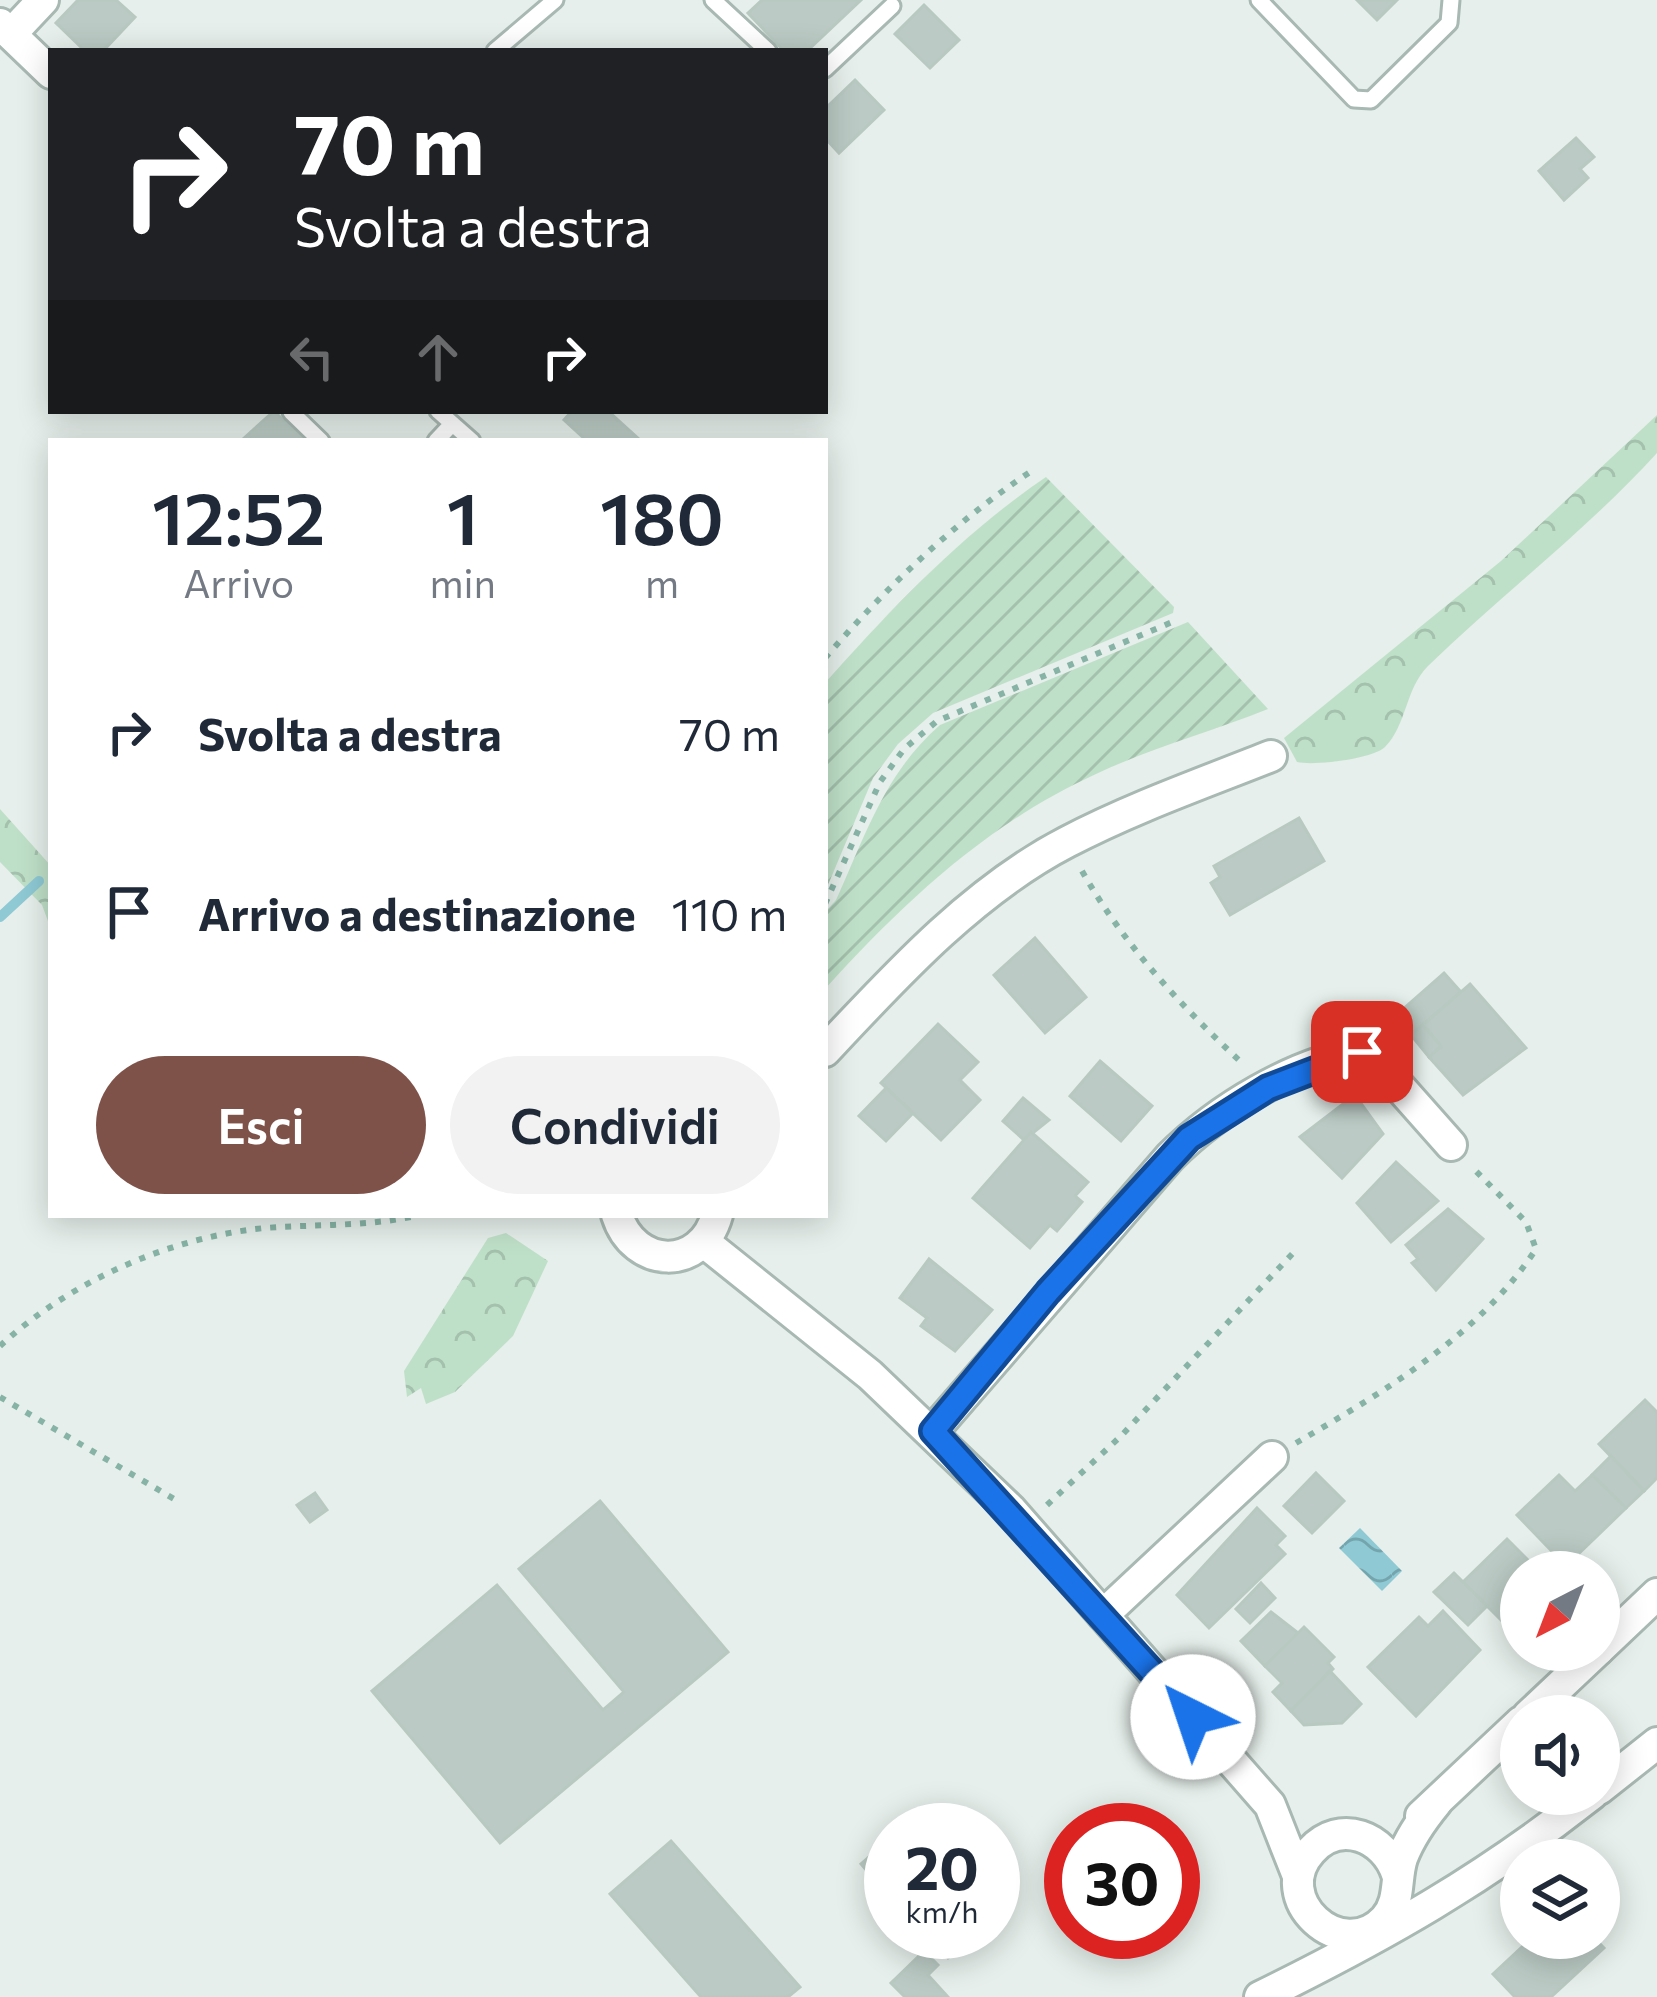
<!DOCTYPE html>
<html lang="it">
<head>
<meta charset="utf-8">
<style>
	:root { --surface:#fff; --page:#f2f2f3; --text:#1f2937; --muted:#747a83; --accent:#7f5249 }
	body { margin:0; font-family:Commissioner,sans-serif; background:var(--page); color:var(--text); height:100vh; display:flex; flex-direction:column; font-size:45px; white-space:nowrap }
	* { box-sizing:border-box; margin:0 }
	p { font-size:39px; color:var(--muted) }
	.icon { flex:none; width:66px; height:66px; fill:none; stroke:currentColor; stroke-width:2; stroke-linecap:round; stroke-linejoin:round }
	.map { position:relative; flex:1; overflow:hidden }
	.side { position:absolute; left:48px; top:438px; width:780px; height:780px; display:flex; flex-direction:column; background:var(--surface); border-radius:0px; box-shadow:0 6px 30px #0003 }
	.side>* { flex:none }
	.banner { position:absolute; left:48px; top:48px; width:780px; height:366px; border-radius:0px; box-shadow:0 6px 30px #0003; background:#202124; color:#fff; overflow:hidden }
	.needle { width:78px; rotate:222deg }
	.fabs { position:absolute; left:1500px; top:1551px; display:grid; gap:24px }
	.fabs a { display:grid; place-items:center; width:120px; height:120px; border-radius:50%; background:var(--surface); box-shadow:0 6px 30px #0003; font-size:60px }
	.speed { position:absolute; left:864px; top:1803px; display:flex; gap:24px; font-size:60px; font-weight:700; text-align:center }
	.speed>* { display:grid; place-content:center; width:156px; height:156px; border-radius:50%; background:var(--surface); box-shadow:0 6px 30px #0003; line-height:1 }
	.speed small { font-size:30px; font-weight:400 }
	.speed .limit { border:18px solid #d22; background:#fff; color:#111 }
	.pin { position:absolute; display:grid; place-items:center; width:102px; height:102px; color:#fff; margin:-51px; border-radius:24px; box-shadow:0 6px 18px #0006 }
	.me { position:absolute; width:132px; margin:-66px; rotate:319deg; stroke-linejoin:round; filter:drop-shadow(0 0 9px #0008) }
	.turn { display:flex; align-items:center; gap:42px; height:252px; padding:0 48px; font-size:54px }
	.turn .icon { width:156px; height:156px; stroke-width:2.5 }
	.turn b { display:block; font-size:84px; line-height:102px }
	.lanes { display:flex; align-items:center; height:114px; padding:0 48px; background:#0003; justify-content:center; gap:60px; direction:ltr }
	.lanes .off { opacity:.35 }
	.eta { display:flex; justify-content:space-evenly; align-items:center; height:204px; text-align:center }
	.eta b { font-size:72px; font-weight:600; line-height:84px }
	.primary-button { display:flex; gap:24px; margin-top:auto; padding:24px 48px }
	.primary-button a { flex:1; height:138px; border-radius:72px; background:var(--accent); color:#fff; font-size:48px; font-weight:600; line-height:138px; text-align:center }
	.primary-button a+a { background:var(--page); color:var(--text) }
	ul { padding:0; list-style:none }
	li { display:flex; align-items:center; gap:36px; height:180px; padding:0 48px }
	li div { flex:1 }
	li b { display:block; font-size:45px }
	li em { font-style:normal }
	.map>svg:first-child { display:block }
	.forest { fill:url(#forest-crowns) }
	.garden { fill:url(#garden-furrows) }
	.water { fill:url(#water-waves) }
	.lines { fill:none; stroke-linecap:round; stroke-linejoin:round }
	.stream { stroke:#8ec9d4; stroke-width:10 }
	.building { fill:#bbcac4; stroke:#b8c9c2; stroke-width:3 }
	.service-casing { stroke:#a8b8b2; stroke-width:21 }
	.minor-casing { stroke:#a8b8b2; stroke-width:36 }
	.path { stroke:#86b3a5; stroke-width:6; stroke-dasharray:6 9; stroke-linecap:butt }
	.service { stroke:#fff; stroke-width:15 }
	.minor { stroke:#fff; stroke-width:30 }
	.route-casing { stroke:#114b97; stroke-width:30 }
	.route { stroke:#1a73e8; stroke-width:21 }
</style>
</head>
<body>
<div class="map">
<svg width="1657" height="1997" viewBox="0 0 1657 1997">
	<defs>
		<pattern id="forest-crowns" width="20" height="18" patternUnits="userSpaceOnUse" patternTransform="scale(3)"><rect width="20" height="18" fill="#bfe0c8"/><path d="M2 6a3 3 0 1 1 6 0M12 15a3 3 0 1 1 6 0" fill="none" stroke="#a4c1ad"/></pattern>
		<pattern id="garden-furrows" width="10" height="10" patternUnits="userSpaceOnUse" patternTransform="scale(3)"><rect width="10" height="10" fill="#bfe0c8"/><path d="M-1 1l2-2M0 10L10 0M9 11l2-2" fill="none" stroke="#a4c1ad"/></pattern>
		<pattern id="water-waves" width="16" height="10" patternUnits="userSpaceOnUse" patternTransform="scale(3)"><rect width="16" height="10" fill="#8ec9d4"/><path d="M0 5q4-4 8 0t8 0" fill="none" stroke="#74a5ad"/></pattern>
	</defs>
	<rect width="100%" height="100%" fill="#e6efeb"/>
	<g class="forest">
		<path d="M1657,415V453C1586,531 1503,593 1428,666C1405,689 1407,725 1385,747C1373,759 1314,766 1297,762L1284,738L1501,561Z"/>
		<polygon points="0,809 51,866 51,929 42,905 0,862"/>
		<polygon points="506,1233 548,1261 513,1336 455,1392 426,1404 421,1388 407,1397 404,1371 488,1238"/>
	</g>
	<g class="garden">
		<path d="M1046,477L1174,607L1173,613L933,713L898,744L873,778L825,892V683C893,607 962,534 1046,477Z"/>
		<path d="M1188,622L1268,709C1211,732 1151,748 1096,774C988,823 903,903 825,989V912L836,900C866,834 885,773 940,725Z"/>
	</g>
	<polygon class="water" points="1360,1528 1402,1571 1382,1591 1339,1548"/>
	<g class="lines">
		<polyline class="stream" points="0,917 39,881"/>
	</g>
	<g class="building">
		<polygon points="78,0 116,0 135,17 103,51 85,51 56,23"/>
		<polygon points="762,0 861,0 807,51 784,51 748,13"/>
		<polygon points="1357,0 1397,0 1377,20"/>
		<polygon points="924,5 959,40 930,68 895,34"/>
		<polygon points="855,80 884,110 839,153 825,138 825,109"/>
		<polygon points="1576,138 1594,157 1580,169 1588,178 1564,200 1539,171"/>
		<polygon points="274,411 304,441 243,439"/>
		<polygon points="572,411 608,411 641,441 587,441 564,420"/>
		<polygon points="1299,818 1324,861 1230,915 1211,883 1220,877 1214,866"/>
		<polygon points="1035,938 1086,997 1045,1033 994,975"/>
		<polygon points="1444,973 1461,992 1411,1035 1394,1017"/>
		<polygon points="1470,984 1526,1048 1463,1095 1429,1057 1441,1046 1423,1025"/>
		<polygon points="938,1024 978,1062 960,1080 980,1100 941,1140 881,1083"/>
		<polygon points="1423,1025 1441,1046 1429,1057 1411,1035"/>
		<polygon points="1100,1061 1152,1106 1121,1141 1070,1096"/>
		<polygon points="886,1088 913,1113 886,1141 859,1116"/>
		<polygon points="1355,1095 1383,1134 1342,1178 1300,1137"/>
		<polygon points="1023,1098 1049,1120 1024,1140 1003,1121"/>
		<polygon points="1031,1132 1088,1182 1075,1196 1082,1202 1057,1231 1050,1225 1030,1248 973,1198"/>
		<polygon points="1396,1162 1438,1201 1391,1242 1357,1203"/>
		<polygon points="1448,1209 1483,1239 1436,1290 1412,1263 1418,1259 1406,1245"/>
		<polygon points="929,1259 992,1310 955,1351 921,1326 927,1318 900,1298"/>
		<polygon points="1645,1400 1657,1412 1657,1478 1644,1491 1599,1444"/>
		<polygon points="1611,1456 1644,1491 1626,1508 1592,1475"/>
		<polygon points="1316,1473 1344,1501 1312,1533 1284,1506"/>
		<polygon points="1559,1475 1575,1491 1592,1475 1626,1508 1566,1566 1517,1515"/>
		<polygon points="315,1493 327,1510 310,1522 297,1505"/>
		<polygon points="600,1501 728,1652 500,1843 372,1691 497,1585 603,1710 624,1692 519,1569"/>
		<polygon points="1257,1508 1285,1536 1276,1545 1285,1554 1209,1628 1177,1595"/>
		<polygon points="1507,1539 1540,1572 1521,1572 1521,1612 1507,1626 1463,1582"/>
		<polygon points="1454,1573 1487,1606 1468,1625 1434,1592"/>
		<polygon points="1261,1583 1275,1598 1250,1623 1236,1609"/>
		<polygon points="1443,1611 1480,1650 1416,1716 1368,1667 1419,1617 1428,1626"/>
		<polygon points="1271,1612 1298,1633 1265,1666 1241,1641"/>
		<polygon points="1304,1627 1334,1657 1328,1663 1333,1669 1291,1711 1273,1692 1282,1683 1265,1666"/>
		<polygon points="1330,1671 1361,1704 1342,1723 1304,1725 1291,1711"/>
		<polygon points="891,1838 891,1899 861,1864"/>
		<polygon points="671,1841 800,1987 788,1997 701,1997 610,1894"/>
		<polygon points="1521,1929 1521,1938 1594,1938 1604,1948 1551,1997 1515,1997 1493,1974 1524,1945 1515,1935"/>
		<polygon points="926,1932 979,1932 948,1958"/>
		<polygon points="924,1951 938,1965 928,1975 948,1997 905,1997 891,1983"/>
	</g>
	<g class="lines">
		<defs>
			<g id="service">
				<polyline points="713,0 768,51"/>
				<polyline points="1259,0 1354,99 1371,100 1449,23 1451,0"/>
				<polyline points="495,51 555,0"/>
				<polyline points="825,69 892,6"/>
				<polyline points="438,411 472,441"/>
				<polyline points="291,412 321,441"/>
				<polyline points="436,441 452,424"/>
			</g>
			<g id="minor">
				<polyline points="0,24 51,73"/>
				<polyline points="11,34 43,0"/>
				<path d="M825,1051C896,975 974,890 1067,842C1132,808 1203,783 1271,756"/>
				<path d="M617,1215C634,1269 701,1272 717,1215"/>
				<polyline points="704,1242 870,1375 1010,1509 1270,1805 1298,1876"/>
				<path d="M933,1431L1170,1157C1218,1109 1294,1063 1362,1052L1373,1057L1451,1145"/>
				<polyline points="1103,1615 1272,1457"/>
				<polyline points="1599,1649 1657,1594"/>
				<polyline points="1528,1716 1598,1650"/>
				<polyline points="1599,1789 1657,1743"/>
				<polyline points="1421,1816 1521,1722"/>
				<path d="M1397,1874C1385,1837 1340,1818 1311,1851C1268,1898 1341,1966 1385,1919C1401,1901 1395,1879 1402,1858C1410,1837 1422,1820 1436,1803"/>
				<path d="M1260,1997C1384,1936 1483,1880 1592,1794"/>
			</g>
		</defs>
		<use href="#service" class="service-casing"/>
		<use href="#minor" class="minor-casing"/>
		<g class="path">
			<path d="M825,658C886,588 952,524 1030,472"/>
			<path d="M1082,871C1124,945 1180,1005 1242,1063"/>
			<polyline points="825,904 880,782 904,749 937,721 1177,620"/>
			<path d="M0,1346C69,1282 170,1237 265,1228C317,1224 368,1227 420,1215"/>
			<polyline points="0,1397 181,1503"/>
			<path d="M1296,1443C1382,1393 1480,1335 1536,1249L1526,1222L1471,1166"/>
			<polyline points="1047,1505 1121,1436 1296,1250"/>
		</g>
		<use href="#service" class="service"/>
		<use href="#minor" class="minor"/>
	</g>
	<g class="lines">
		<defs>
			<polyline id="route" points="1193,1717 933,1431 1048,1292 1189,1138 1268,1088 1362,1052"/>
		</defs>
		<use href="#route" class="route-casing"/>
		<use href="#route" class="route"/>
	</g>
</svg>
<div class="fabs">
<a><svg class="needle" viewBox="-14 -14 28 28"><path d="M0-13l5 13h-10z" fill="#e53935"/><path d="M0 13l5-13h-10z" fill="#747a83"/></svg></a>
<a><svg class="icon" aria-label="sound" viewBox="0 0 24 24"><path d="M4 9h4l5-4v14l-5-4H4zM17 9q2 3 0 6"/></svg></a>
<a><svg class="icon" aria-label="layers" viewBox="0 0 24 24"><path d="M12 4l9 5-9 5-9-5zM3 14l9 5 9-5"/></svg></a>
</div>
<div class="speed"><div>20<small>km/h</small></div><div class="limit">30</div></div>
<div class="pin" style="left:1362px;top:1052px;background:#d93025"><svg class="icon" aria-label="arrive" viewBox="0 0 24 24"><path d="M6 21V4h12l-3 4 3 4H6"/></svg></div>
<svg class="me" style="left:1193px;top:1717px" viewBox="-20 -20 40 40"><circle r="19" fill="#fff"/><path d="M0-13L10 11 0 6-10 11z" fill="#1a73e8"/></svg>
<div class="banner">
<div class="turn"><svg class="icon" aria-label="right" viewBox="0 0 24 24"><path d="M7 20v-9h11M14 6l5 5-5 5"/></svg><div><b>70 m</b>Svolta a destra</div></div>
<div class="lanes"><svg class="icon off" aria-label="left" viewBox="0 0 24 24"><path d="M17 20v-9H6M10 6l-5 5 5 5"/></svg><svg class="icon off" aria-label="ahead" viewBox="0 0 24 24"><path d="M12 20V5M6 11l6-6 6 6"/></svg><svg class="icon" aria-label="right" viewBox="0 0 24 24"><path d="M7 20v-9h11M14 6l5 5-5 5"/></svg></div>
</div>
<section class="side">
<div class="eta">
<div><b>12:52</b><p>Arrivo</p></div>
<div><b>1</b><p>min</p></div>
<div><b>180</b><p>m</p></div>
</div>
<ul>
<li><svg class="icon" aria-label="right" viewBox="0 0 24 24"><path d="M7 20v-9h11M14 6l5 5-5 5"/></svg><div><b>Svolta a destra</b></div><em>70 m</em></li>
<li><svg class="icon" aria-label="arrive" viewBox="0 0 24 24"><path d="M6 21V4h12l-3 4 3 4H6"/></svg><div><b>Arrivo a destinazione</b></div><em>110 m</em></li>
</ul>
<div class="primary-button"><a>Esci</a><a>Condividi</a></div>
</section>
</div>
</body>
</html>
